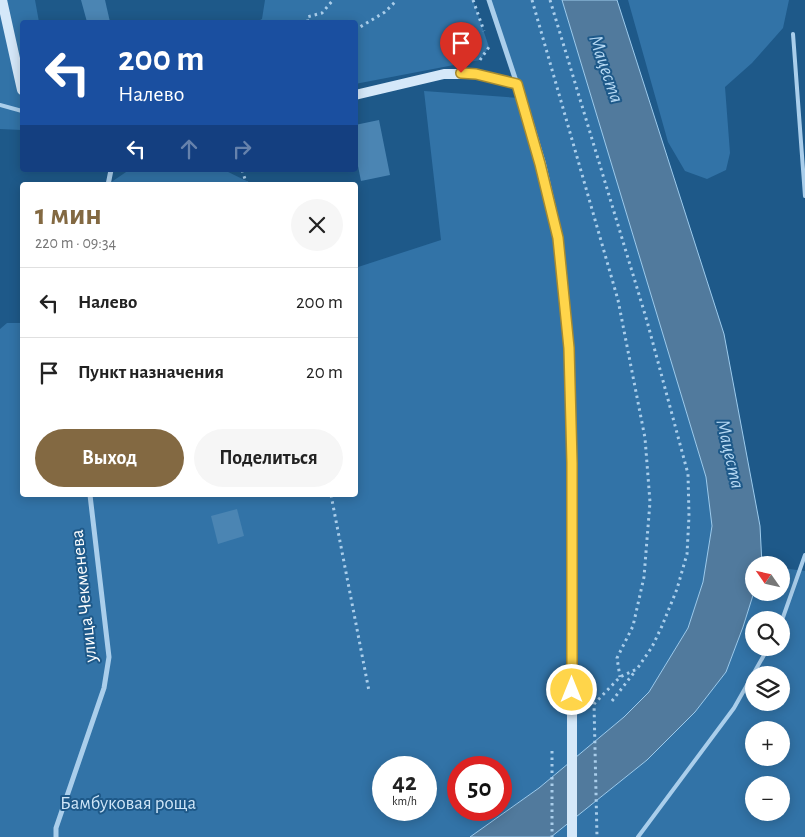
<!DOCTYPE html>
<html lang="ru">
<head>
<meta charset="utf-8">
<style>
	:root { --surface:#fff; --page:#f6f6f6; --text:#222; --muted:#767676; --line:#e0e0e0; --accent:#836942 }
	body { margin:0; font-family:"Alegreya Sans",sans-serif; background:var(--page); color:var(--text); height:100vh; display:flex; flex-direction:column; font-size:19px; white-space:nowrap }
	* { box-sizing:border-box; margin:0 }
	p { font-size:16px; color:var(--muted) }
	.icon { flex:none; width:28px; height:28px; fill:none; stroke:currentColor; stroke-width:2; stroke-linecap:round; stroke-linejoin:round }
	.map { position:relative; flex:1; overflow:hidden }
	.details { position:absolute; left:20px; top:182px; width:338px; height:315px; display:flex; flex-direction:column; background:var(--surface); border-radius:5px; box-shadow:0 2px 12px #0003 }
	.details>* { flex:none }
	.hud { position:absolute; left:20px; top:20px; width:338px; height:152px; border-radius:5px; box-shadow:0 2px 12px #0003; background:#1a4fa0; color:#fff; overflow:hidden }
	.needle { width:32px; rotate:304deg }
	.tools { position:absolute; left:745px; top:556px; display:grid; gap:10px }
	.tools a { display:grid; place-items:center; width:45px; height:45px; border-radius:50%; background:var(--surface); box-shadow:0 2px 12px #0003; font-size:25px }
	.speed { position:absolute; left:372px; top:756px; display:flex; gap:10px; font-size:25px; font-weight:700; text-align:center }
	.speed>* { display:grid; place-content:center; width:65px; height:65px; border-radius:50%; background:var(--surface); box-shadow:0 2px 12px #0003; line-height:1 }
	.speed small { font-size:12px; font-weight:400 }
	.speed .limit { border:8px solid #d22; background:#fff; color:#111 }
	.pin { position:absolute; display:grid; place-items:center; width:42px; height:42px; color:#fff; margin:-51px -21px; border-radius:50% 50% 50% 0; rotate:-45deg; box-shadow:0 0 5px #0007 }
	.pin .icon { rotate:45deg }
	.me { position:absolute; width:55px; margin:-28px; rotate:0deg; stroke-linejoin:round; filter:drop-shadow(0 0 4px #0008) }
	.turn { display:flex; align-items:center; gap:18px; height:105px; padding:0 15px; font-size:22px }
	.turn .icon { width:65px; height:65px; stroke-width:2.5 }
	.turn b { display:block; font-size:35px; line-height:42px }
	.lanes { display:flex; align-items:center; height:48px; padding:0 15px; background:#0003; justify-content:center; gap:25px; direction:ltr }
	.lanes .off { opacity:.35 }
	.round { display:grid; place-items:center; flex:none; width:52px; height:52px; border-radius:26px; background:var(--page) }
	.summary { display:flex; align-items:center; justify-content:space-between; height:85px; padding:0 15px }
	h1 { font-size:30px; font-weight:700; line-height:38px; color:var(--accent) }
	.cta { display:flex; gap:10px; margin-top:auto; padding:10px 15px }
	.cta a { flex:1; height:58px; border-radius:30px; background:var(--accent); color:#fff; font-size:20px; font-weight:700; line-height:58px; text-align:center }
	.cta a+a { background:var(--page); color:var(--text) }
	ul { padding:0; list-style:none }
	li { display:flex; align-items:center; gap:15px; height:70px; padding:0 15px; border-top:1px solid var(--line) }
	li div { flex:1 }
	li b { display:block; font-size:19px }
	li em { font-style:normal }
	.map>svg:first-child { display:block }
	.green { fill:#3273a7; fill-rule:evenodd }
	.water { fill:#517a9d; stroke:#9dcbed }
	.building { fill:#4b85b3 }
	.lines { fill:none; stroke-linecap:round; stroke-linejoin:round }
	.path { stroke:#aaceeb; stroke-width:3; stroke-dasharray:2.5 4; stroke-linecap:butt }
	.lane { stroke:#aaceeb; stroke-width:4 }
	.street { stroke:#aaceeb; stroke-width:5 }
	.secondary { stroke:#d5e8f9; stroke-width:10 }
	.route-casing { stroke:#a68a30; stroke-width:12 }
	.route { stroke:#ffd54a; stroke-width:9 }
	.labels { text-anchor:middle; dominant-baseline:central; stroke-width:4; stroke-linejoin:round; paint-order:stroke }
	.street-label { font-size:19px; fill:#fff; stroke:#1e5989 }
	.park-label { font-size:19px; fill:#cfe6f8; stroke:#1e5989 }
	.water-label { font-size:20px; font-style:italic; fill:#b5d8f3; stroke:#1e5989 }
</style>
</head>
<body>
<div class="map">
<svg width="805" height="837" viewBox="0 0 805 837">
	<rect width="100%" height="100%" fill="#1e5989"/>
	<g class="green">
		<polygon points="0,0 35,0 39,22 22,22 22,130 0,129"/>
		<polygon points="265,0 473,0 489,47 480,60 355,84 355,22 256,22 262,19"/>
		<path d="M489,0H562L706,477L712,526L703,582L688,628L649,692L624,717L539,788L470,837H0V329L7,323H22V495H355V268L441,240L424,91L519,98ZM384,768H426V810H384ZM459,768H501V810H459Z"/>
		<polygon points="628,0 789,0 783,28 752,63 725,87 730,153 726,170 707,179 685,171 668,142"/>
		<polygon points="129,170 224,170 255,185 107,185"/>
		<path d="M781,568L805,571V837H551L647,760L695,712L726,672L743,627L754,592H781ZM754,620H781V648H754ZM754,675H781V702H754ZM754,730H781V758H754ZM754,785H781V812H754Z"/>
	</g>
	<polygon class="water" points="562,0 617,0 724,334 760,526 762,565 754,565 754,592 743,627 726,672 695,712 647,760 551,837 470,837 539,788 624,717 649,692 688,628 703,582 712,526 706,477"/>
	<g class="building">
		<polygon points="81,0 105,0 110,22 87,22"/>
		<polygon points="379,120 390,175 361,181 357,161 355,162 355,125"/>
		<polygon points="237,509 244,536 218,544 211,516"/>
	</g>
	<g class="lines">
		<g class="path">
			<polyline points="473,0 484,31"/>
			<polyline points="532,0 618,300 645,438 650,502 644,577 633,626 617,658 620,677"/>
			<polyline points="550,0 647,321 688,474 689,516 687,554 677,589 662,626 652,647 637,669 620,677 594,704 597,837"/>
			<polyline points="308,22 307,17 322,13 333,0"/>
			<polyline points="355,30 385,12 397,0"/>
			<polyline points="480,60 489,47 488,44"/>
			<polyline points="242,170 247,185"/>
			<polyline points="331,495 369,691"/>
			<polyline points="612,701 636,670"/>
			<polyline points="552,751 552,837"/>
		</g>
		<g class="lane">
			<polyline points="793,34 805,196"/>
			<polyline points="0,105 22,111"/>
			<polyline points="781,623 805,555"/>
			<polyline points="638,837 734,708 768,648"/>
		</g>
		<g class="street">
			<polyline points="489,0 517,84"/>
			<polyline points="108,185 111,170"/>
			<polyline points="56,837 56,828 104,688 109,657 90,495"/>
		</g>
		<g class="secondary">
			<polyline points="2,0 22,90"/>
			<polyline points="355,95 444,74 476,74 517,84 541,164 558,238 569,348 572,463 572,837"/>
		</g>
	</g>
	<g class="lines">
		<defs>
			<polyline id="route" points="461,73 476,74 517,84 540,164 558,238 569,348 572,463 572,690"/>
		</defs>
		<use href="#route" class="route-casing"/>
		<use href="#route" class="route"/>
	</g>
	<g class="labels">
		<g class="street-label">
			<text transform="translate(84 596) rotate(-96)">улица Чекменева</text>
		</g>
		<g class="park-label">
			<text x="128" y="803">Бамбуковая роща</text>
		</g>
		<g class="water-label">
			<text transform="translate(606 69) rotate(71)">Мацеста</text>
			<text transform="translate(730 454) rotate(77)">Мацеста</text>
		</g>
	</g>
</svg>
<div class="tools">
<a><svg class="needle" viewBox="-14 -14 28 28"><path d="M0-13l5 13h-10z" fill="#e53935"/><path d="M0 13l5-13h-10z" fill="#767676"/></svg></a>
<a><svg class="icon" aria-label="search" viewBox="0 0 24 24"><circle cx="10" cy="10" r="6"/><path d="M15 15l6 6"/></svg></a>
<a><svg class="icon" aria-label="layers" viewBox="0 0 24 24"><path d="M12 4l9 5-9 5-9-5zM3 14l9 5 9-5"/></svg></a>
<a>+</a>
<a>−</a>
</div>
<div class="speed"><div>42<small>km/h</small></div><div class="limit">50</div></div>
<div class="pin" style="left:461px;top:73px;background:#d93025"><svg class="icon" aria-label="arrive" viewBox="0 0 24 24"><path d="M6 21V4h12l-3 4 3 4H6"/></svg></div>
<svg class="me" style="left:572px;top:690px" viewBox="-20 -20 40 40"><circle r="17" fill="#ffd54a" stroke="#fff" stroke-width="3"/><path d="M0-11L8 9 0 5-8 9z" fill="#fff"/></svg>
<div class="hud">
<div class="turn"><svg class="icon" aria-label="left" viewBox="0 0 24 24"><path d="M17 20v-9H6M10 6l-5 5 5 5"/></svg><div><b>200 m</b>Налево</div></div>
<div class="lanes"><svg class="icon" aria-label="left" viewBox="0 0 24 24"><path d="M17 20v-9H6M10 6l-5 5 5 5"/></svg><svg class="icon off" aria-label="ahead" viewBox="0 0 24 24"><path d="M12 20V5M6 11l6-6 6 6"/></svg><svg class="icon off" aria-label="right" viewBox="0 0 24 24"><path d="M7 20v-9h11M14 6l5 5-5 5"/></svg></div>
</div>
<section class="details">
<div class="summary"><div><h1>1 мин</h1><p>220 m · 09:34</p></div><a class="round"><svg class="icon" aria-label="close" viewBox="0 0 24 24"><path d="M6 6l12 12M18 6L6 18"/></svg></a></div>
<ul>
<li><svg class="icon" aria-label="left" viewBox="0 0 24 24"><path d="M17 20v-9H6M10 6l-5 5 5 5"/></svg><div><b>Налево</b></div><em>200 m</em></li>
<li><svg class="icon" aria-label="arrive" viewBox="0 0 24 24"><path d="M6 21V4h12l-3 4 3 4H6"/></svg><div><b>Пункт назначения</b></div><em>20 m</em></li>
</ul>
<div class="cta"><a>Выход</a><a>Поделиться</a></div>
</section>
</div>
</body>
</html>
